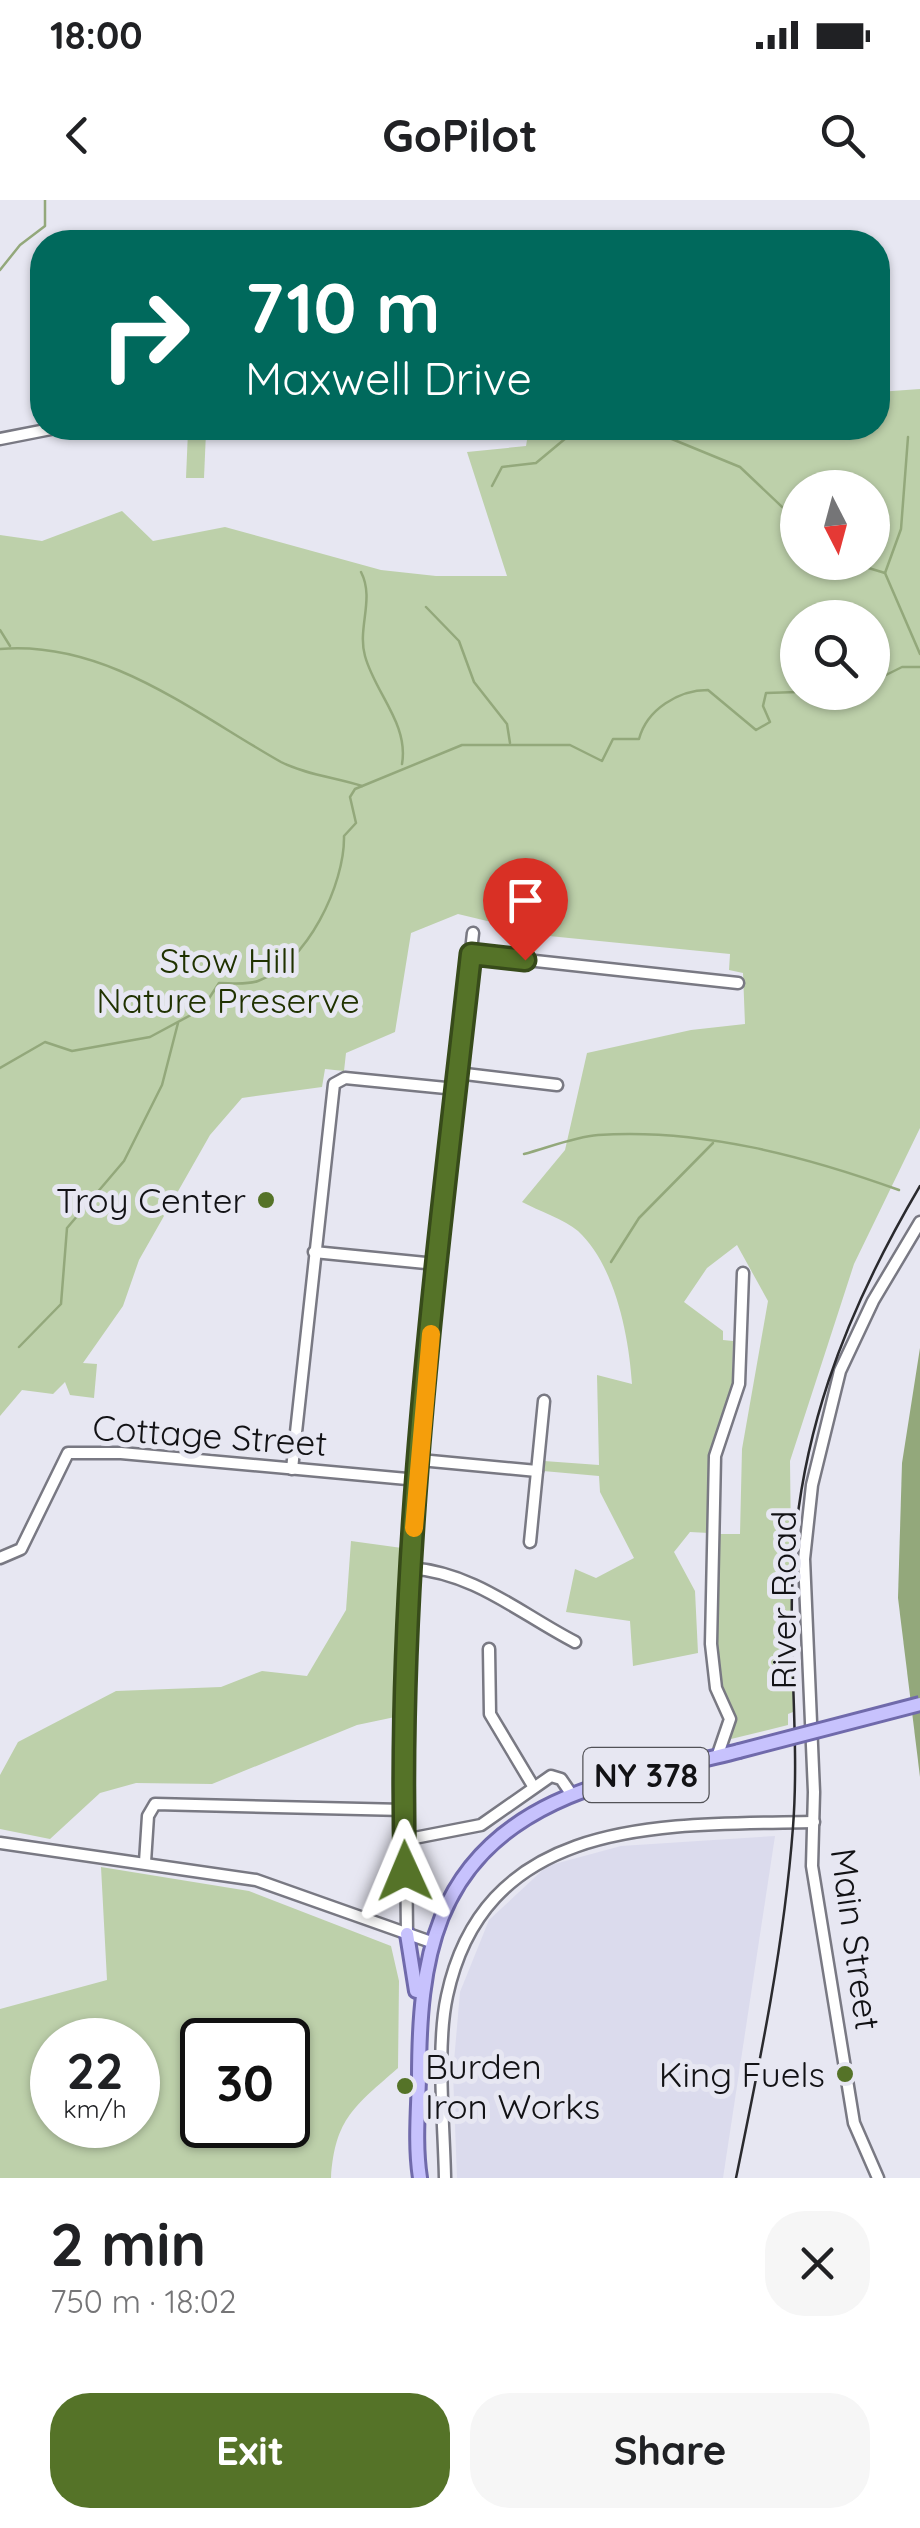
<!DOCTYPE html>
<html lang="en">
<head>
<meta charset="utf-8">
<style>
	:root { --surface:#fff; --page:#f6f6f6; --text:#202124; --muted:#757577; --accent:#557328 }
	body { margin:0; font-family:Quicksand,sans-serif; background:var(--page); color:var(--text); height:100vh; display:flex; flex-direction:column; font-size:38px; white-space:nowrap }
	* { box-sizing:border-box; margin:0 }
	p { font-size:32px; color:var(--muted) }
	.icon { flex:none; width:55px; height:55px; fill:none; stroke:currentColor; stroke-width:2; stroke-linecap:round; stroke-linejoin:round }
	.map { position:relative; height:1978px; overflow:hidden }
	.drawer { display:flex; flex-direction:column; background:var(--surface); flex:1 }
	.drawer>* { flex:none }
	.banner { position:absolute; left:30px; top:30px; width:860px; height:210px; border-radius:40px; box-shadow:0 2px 8px #0004; background:#00695c; color:#fff; overflow:hidden }
	.needle { width:65px; rotate:174deg }
	.fabs { position:absolute; left:780px; top:270px; display:grid; gap:20px }
	.fabs a { display:grid; place-items:center; width:110px; height:110px; border-radius:50%; background:var(--surface); box-shadow:0 2px 8px #0004; font-size:50px }
	.speed { position:absolute; left:30px; top:1818px; display:flex; gap:20px; font-size:50px; font-weight:700; text-align:center }
	.speed>* { display:grid; place-content:center; width:130px; height:130px; border-radius:50%; background:var(--surface); box-shadow:0 2px 8px #0004; line-height:1 }
	.speed small { font-size:25px; font-weight:400 }
	.speed .limit { border:5px solid #111; border-radius:15px; background:#fff; color:#111 }
	.pin { position:absolute; display:grid; place-items:center; width:85px; height:85px; color:#fff; margin:-102px -42px; border-radius:50% 50% 50% 0; rotate:-45deg; box-shadow:0 0 10px #0007 }
	.pin .icon { rotate:45deg }
	.me { position:absolute; width:110px; margin:-55px; rotate:359deg; stroke-linejoin:round; filter:drop-shadow(0 0 8px #0008) }
	.turn { display:flex; align-items:center; gap:35px; height:210px; padding:0 50px; font-size:45px }
	.turn .icon { width:130px; height:130px; stroke-width:2.5 }
	.turn b { display:block; font-size:70px; line-height:85px }
	.round { display:grid; place-items:center; flex:none; width:105px; height:105px; border-radius:40px; background:var(--page) }
	.overview { display:flex; align-items:center; justify-content:space-between; height:170px; padding:0 50px }
	h1 { font-size:60px; font-weight:800; line-height:75px }
	.action { display:flex; gap:20px; margin-top:auto; padding:20px 50px }
	.action a { flex:1; height:115px; border-radius:40px; background:var(--accent); color:#fff; font-size:40px; font-weight:800; line-height:115px; text-align:center }
	.action a+a { background:var(--page); color:var(--text) }
	.status { display:flex; justify-content:space-between; align-items:center; height:70px; padding:0 50px; background:var(--surface); direction:ltr }
	.status svg { height:28px; fill:currentColor }
	header { display:flex; justify-content:space-between; align-items:center; height:130px; padding:0 50px; background:var(--surface); font-size:45px; font-weight:800 }
	.map>svg:first-child { display:block }
	.built { fill:#dbdbed }
	.green { fill:#bdd0aa; fill-rule:evenodd }
	.water { fill:#93a87b }
	.lines { fill:none; stroke-linecap:round; stroke-linejoin:round }
	.stream { stroke:#93a87b; stroke-width:2.5 }
	.minor-casing { stroke:#797983; stroke-width:15 }
	.major-casing { stroke:#706aab; stroke-width:18 }
	.minor { stroke:#fff; stroke-width:10 }
	.major { stroke:#c7c2fd; stroke-width:12 }
	.rail { stroke:#2a2a2e; stroke-width:2.5 }
	.major-bridge-casing { stroke:#706aab; stroke-width:18; stroke-linecap:butt }
	.major-bridge { stroke:#c7c2fd; stroke-width:12 }
	.route-casing { stroke:#374b1a; stroke-width:25 }
	.route { stroke:#557328; stroke-width:18 }
	.slow { stroke:#f59e0b; stroke-width:18 }
	.poi-dot { fill:#557328; stroke:#e7e7f2; stroke-width:4 }
	.labels { text-anchor:middle; dominant-baseline:central; stroke-width:10; stroke-linejoin:round; paint-order:stroke }
	.shield { fill:#e7e7f2; stroke:#525257; stroke-width:2.5 }
	.shield-label { font-size:32px; font-weight:bold; fill:#121215 }
	.park-label { font-size:35px; fill:#203200; stroke:#e7e7f2 }
	.poi-label { font-size:35px; fill:#121215; stroke:#e7e7f2; text-anchor:end }
	.street-label { font-size:35px; fill:#121215; stroke:#e7e7f2 }
</style>
</head>
<body>
<div class="status"><b>18:00</b><svg viewBox="0 0 49 12"><path d="M0 12V9h3v3zM5 12V6h3v6zM10 12V3h3v9zM15 12V0h3v12zM26 1h20v11H26zM47 4h2v5h-2z"/></svg></div>
<header><svg class="icon" aria-label="back" viewBox="0 0 24 24"><path d="M15 5l-7 7 7 7"/></svg>GoPilot<svg class="icon" aria-label="search" viewBox="0 0 24 24"><circle cx="10" cy="10" r="6"/><path d="M15 15l6 6"/></svg></header>
<div class="map">
<svg width="920" height="1978" viewBox="0 0 920 1978">
	<rect width="100%" height="100%" fill="#e7e7f2"/>
	<polygon class="built" points="775,1636 723,1978 457,1978 453,1873 460,1792 489,1720 547,1666 621,1646"/>
	<g class="green">
		<path d="M920,189V928L854,1064L790,1261L793,1512L788,1514V1525L731,1539C735,1509 718,1485 716,1454C713,1415 719,1374 718,1334H740L742,1249L768,1101L737,1045L707,1068L684,1102L723,1131V1140L733,1141L732,1186L709,1333L690,1332L674,1352L695,1391L698,1453L633,1466L630,1421L566,1412L575,1369L596,1378L634,1358L600,1292L599,1276L543,1271L544,1261L599,1265L597,1175L632,1184C629,1136 615,1065 578,1031C564,1019 539,1011 522,1002L565,950L587,853L691,830L745,824L743,773L729,770L730,754L549,736L458,714L411,733L395,832L346,853L344,871L325,869L322,887L242,898L210,935L139,1060L123,1106L83,1163L97,1164L94,1198L70,1195L65,1182L53,1194L22,1190L0,1216V335L42,341L122,311L153,341L225,327L381,370L436,376H507L467,252L526,246L529,228H878V192ZM798,288H872V362H798ZM798,418H872V492H798Z"/>
		<polygon points="188,231 206,232 204,278 186,278"/>
		<polygon points="351,1341 402,1348 395,1517 357,1525 212,1584 136,1583 100,1593 50,1639 0,1629 0,1575 18,1542 116,1491 221,1487 262,1471 307,1476 346,1410"/>
		<path d="M101,1667L249,1691L391,1746L399,1781L398,1868C355,1906 335,1918 331,1978H0V1809L107,1780ZM52,1840H138V1925H52ZM202,1840H288V1925H202Z"/>
	</g>
	<polygon class="water" points="920,1148 920,1577 898,1398 902,1263"/>
	<g class="lines">
		<g class="stream">
			<polyline points="0,70 20,45 45,26 45,0"/>
			<polyline points="645,228 740,267 798,322"/>
			<polyline points="492,286 502,267 536,263 578,228"/>
			<polyline points="849,362 885,373 920,454"/>
			<path d="M361,372C375,399 357,428 365,456C375,493 409,524 402,564"/>
			<polyline points="885,373 901,329 908,237"/>
			<polyline points="426,407 459,441 474,482 507,524 510,543"/>
			<polyline points="0,430 10,446"/>
			<path d="M0,449C106,440 194,513 281,562C304,574 337,578 362,586"/>
			<polyline points="872,482 902,467 920,467"/>
			<polyline points="813,492 823,500 831,492"/>
			<path d="M0,868L45,842L72,851L150,837L202,809L219,783C231,783 247,785 258,781C307,764 345,684 344,636L356,623L350,597L355,589L462,545H570L602,561L613,539H639C647,509 679,490 708,490L756,530L770,522L763,506L766,493L798,492"/>
			<path d="M524,954C547,948 574,937 598,935C699,928 805,956 899,990"/>
			<polyline points="611,1062 639,1018 713,943"/>
			<polyline points="19,1147 61,1104 67,1028 124,961 162,885 178,823"/>
		</g>
		<defs>
			<g id="minor">
				<polyline points="0,239 56,228"/>
				<polyline points="471,754 738,783"/>
				<polyline points="457,873 557,885"/>
				<polyline points="314,1052 436,1064"/>
				<polyline points="420,1260 537,1271"/>
				<polyline points="292,1269 334,884 345,878 456,889"/>
				<polyline points="530,1342 544,1201"/>
				<polyline points="0,1358 21,1349 68,1253 121,1253 418,1280"/>
				<path d="M410,1368C475,1373 519,1413 575,1442"/>
				<polyline points="489,1449 490,1514 533,1586"/>
				<polyline points="717,1557 730,1519 716,1488 711,1444 715,1256 739,1184 743,1073"/>
				<polyline points="404,1640 481,1625 551,1576 561,1579 572,1595"/>
				<polyline points="0,1643 256,1680 431,1742"/>
				<polyline points="145,1662 148,1616 155,1604 404,1610"/>
				<polyline points="407,1734 404,1459 436,1064 473,733"/>
				<path d="M445,1978C444,1924 436,1846 447,1796C486,1614 667,1625 814,1622"/>
				<polyline points="878,1978 854,1923 812,1666 814,1592 804,1359 812,1285 840,1171 873,1101 920,1022"/>
			</g>
			<g id="major">
				<polyline points="407,1734 416,1791"/>
				<path d="M420,1978C415,1946 418,1911 419,1879C419,1760 434,1660 554,1603C610,1576 679,1567 739,1551"/>
			</g>
		</defs>
		<use href="#minor" class="minor-casing"/>
		<use href="#major" class="major-casing"/>
		<use href="#minor" class="minor"/>
		<use href="#major" class="major"/>
		<path class="rail" d="M736,1978C760,1861 784,1746 793,1627C799,1549 790,1470 792,1392C795,1241 844,1115 920,986"/>
		<defs>
			<polyline id="major-bridge" points="739,1551 920,1504"/>
		</defs>
		<use href="#major-bridge" class="major-bridge-casing"/>
		<use href="#major-bridge" class="major-bridge"/>
	</g>
	<g class="lines">
		<defs>
			<path id="route" d="M405,1671C396,1365 437,1058 471,754L525,760"/>
		</defs>
		<use href="#route" class="route-casing"/>
		<use href="#route" class="route"/>
		<polyline class="slow" points="414,1328 431,1134"/>
	</g>
	<g class="poi-dot">
		<circle cx="266" cy="1000" r="10"/>
		<circle cx="845" cy="1874" r="10"/>
		<circle cx="405" cy="1886" r="10"/>
	</g>
	<g class="labels">
		<rect class="shield" x="583.5" y="1548" width="125" height="54" rx="8"/>
		<g class="shield-label">
			<text x="646" y="1575">NY 378</text>
		</g>
		<g class="park-label">
			<text x="228" y="760">Stow Hill<tspan x="228" dy="40">Nature Preserve</tspan></text>
		</g>
		<g class="poi-label">
			<text x="246" y="1000">Troy Center</text>
			<text x="425" y="1866" text-anchor="start">Burden<tspan x="425" dy="40">Iron Works</tspan></text>
			<text x="825" y="1874">King Fuels</text>
		</g>
		<g class="street-label">
			<text transform="translate(210 1235) rotate(4)">Cottage Street</text>
			<text transform="translate(783 1400) rotate(-90)">River Road</text>
			<text transform="translate(856 1739) rotate(82)">Main Street</text>
		</g>
	</g>
</svg>
<div class="fabs">
<a><svg class="needle" viewBox="-14 -14 28 28"><path d="M0-13l5 13h-10z" fill="#e53935"/><path d="M0 13l5-13h-10z" fill="#757577"/></svg></a>
<a><svg class="icon" aria-label="search" viewBox="0 0 24 24"><circle cx="10" cy="10" r="6"/><path d="M15 15l6 6"/></svg></a>
</div>
<div class="speed"><div>22<small>km/h</small></div><div class="limit">30</div></div>
<div class="pin" style="left:525px;top:760px;background:#d93025"><svg class="icon" aria-label="arrive" viewBox="0 0 24 24"><path d="M6 21V4h12l-3 4 3 4H6"/></svg></div>
<svg class="me" style="left:405px;top:1671px" viewBox="-20 -20 40 40"><path d="M0-17L14 15 0 8-14 15z" fill="#557328" stroke="#fff" stroke-width="4"/></svg>
<div class="banner">
<div class="turn"><svg class="icon" aria-label="right" viewBox="0 0 24 24"><path d="M7 20v-9h11M14 6l5 5-5 5"/></svg><div><b>710 m</b>Maxwell Drive</div></div>
</div>
</div>
<section class="drawer">
<div class="overview"><div><h1>2 min</h1><p>750 m · 18:02</p></div><a class="round"><svg class="icon" aria-label="close" viewBox="0 0 24 24"><path d="M6 6l12 12M18 6L6 18"/></svg></a></div>
<div class="action"><a>Exit</a><a>Share</a></div>
</section>
</body>
</html>
